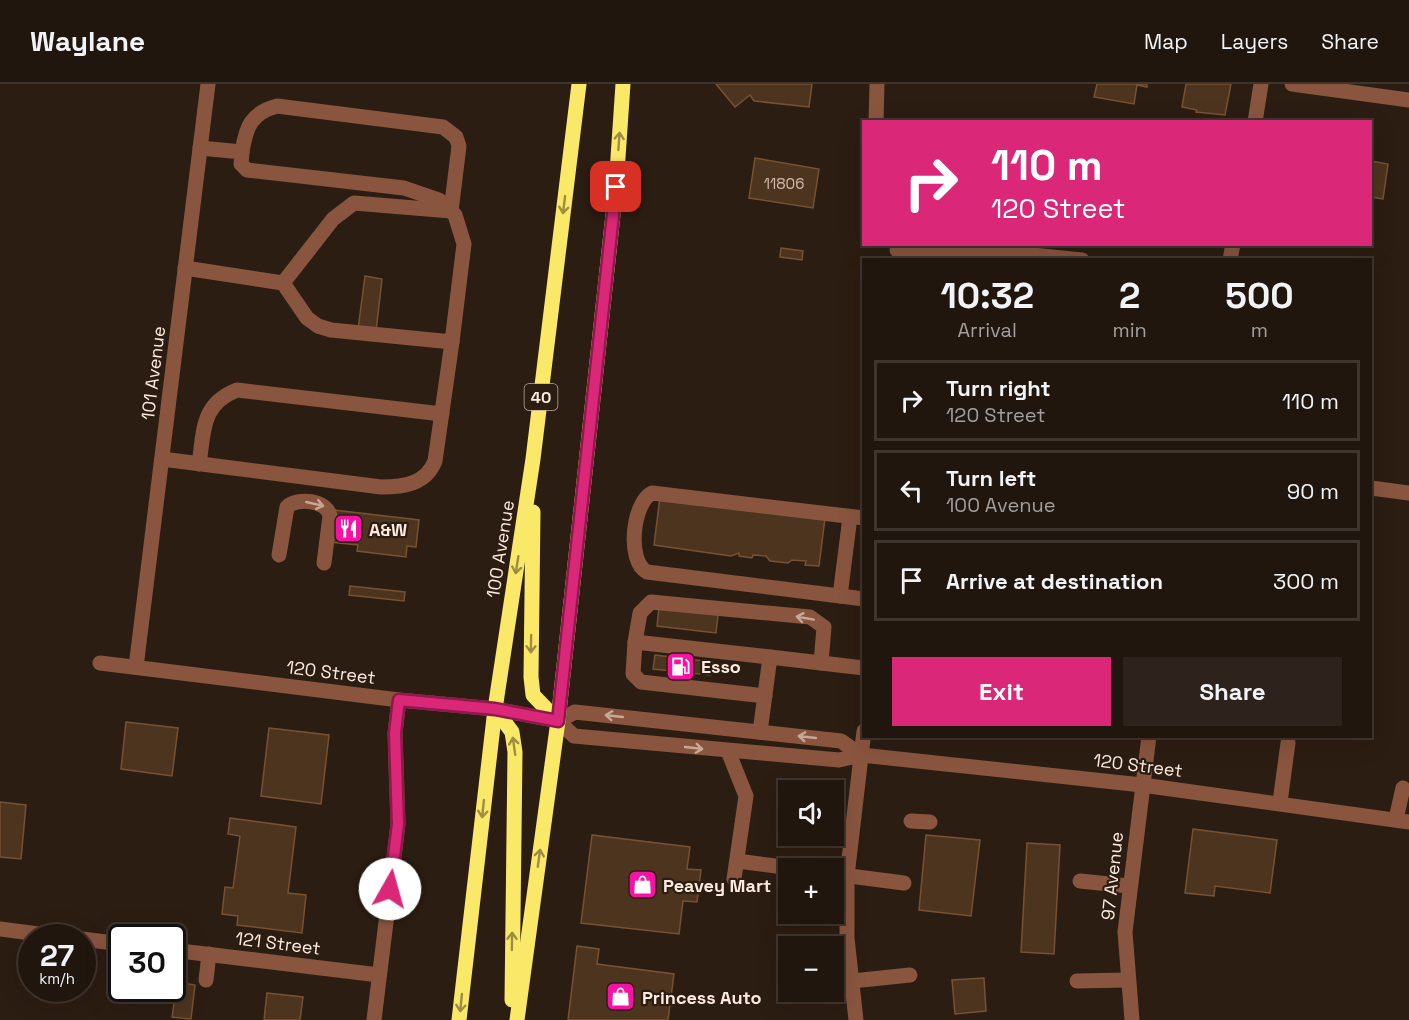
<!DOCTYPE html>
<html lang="en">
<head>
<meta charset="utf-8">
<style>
	:root { --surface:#21160e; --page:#2d231c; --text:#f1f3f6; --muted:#a29f9e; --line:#3e352e; --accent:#db2777 }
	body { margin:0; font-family:"Space Grotesk",sans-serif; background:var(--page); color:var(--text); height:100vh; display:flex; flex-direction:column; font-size:22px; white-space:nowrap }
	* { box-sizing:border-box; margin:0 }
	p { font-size:20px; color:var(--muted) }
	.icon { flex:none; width:33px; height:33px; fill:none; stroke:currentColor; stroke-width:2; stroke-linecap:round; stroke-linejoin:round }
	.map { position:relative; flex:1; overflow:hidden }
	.panel { position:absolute; left:862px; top:174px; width:510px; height:480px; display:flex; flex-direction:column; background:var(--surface); border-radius:0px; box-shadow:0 6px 24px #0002,0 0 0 2px var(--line) }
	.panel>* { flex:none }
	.hud { position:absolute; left:862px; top:36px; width:510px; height:126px; border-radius:0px; box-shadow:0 6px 24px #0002,0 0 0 2px var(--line); background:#db2777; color:#fff; overflow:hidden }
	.controls { position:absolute; left:778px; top:696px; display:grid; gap:12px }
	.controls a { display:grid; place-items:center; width:66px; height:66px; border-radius:0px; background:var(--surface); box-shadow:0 6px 24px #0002,0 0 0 2px var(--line); font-size:30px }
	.speed { position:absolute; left:18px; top:840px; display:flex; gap:12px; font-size:30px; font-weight:700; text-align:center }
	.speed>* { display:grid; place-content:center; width:78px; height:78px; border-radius:50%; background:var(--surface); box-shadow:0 6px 24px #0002,0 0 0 2px var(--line); line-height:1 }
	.speed small { font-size:15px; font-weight:400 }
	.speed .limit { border:3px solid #111; border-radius:9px; background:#fff; color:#111 }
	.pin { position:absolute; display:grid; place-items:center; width:51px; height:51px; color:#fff; margin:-26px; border-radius:12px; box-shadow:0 3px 9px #0006 }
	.me { position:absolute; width:66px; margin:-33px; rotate:7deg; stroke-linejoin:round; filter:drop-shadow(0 0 4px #0008) }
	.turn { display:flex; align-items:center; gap:21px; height:126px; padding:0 30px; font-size:27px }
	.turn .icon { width:78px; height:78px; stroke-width:2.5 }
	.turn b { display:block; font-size:42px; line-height:51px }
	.eta { display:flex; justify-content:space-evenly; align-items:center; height:102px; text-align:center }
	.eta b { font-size:36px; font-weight:700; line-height:42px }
	.action { display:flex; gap:12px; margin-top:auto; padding:12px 30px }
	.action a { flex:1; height:69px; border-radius:0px; background:var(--accent); color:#fff; font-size:24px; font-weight:700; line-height:69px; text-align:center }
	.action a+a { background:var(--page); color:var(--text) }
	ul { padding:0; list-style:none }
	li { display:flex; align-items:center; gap:18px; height:81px; margin:0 12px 9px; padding:0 18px; border:3px solid var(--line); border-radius:0px }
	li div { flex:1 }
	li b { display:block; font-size:22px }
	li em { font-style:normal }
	header { display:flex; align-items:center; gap:36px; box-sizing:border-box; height:84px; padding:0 30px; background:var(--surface); border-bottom:2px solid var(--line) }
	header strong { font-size:28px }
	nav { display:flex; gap:33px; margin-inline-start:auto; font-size:21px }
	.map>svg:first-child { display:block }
	.building { fill:#4c341f; stroke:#775232; stroke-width:1.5 }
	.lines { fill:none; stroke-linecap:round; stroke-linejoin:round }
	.minor { stroke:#89553f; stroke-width:15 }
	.major { stroke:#fae969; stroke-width:15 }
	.oneway { stroke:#9d8d42 }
	.oneway2 { stroke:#c9a796 }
	.route-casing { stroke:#8e194d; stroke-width:15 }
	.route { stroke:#db2777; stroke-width:10 }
	.labels { text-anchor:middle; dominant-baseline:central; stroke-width:4.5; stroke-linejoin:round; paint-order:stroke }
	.number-label { font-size:15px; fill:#d2bcae }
	.shield { fill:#2c1d12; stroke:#bfaca1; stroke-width:1.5 }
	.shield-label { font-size:16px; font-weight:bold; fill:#feeade }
	.street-label { font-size:18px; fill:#feeade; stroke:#2c1d12 }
	.poi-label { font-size:18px; font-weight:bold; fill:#feeade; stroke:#2c1d12; text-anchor:start }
</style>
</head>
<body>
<header>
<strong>Waylane</strong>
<nav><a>Map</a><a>Layers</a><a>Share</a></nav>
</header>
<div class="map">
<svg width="1409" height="936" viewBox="0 0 1409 936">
	<rect width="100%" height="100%" fill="#2c1d12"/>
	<g class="building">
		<polygon points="716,0 812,0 809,23 754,17 750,11 735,23"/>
		<polygon points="1097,0 1147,0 1147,3 1137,1 1134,20 1094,13"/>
		<polygon points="1186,0 1231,0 1225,31 1196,28 1197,26 1182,23"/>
		<polygon points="755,74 819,85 813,124 749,114"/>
		<polygon points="1371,77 1388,80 1383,115 1371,113"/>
		<polygon points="781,164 803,167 802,176 780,173"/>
		<polygon points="365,192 382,195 375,256 357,253"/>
		<polygon points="660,413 825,434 819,482 805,481 806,477 792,476 788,479 770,477 766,472 753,471 752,474 739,472 739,469 731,472 654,461"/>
		<polygon points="334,426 419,436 416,463 407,462 406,473 357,467 358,461 330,458"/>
		<polygon points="350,502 405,508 404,517 349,511"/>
		<polygon points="659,523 718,531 716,549 657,542"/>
		<polygon points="655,571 712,578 710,591 653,585"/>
		<polygon points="126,638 178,644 172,692 121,685"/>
		<polygon points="269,644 329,651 321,720 261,712"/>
		<polygon points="0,718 26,721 21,775 0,773"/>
		<polygon points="230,734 296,743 288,809 306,811 302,849 237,841 238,832 222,830 225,803 233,804 240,752 228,750"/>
		<polygon points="1193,745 1277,756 1270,809 1215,802 1214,812 1185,809"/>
		<polygon points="592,751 690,763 687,785 701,786 697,818 683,817 679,850 581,839"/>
		<polygon points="926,751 980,756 971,832 919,826"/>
		<polygon points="1027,759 1060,761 1054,870 1021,868"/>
		<polygon points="577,862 599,865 597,880 674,890 668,936 568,936"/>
		<polygon points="984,894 986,927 955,930 952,896"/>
		<polygon points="177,898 195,901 191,935 172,933"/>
		<polygon points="267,909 303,913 300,936 264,936"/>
	</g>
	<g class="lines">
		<g class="minor">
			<polyline points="1292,0 1409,16"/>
			<polyline points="876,38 877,0"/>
			<polyline points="1255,38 1261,0"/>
			<path d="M242,68C246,43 251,29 277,22L443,43L456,53L459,62L451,127L354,119L333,135L283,199"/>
			<polyline points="897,166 992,167 1082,176"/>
			<polyline points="1230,176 1233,160"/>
			<polyline points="185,184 283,199 307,234 318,242 331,246 452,258 464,160 455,131 439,116 404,104 247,86 241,80 242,68 200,64"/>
			<path d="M162,375L381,403C404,403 426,400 435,377L452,258"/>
			<path d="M199,380C204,347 201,320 237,306L442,330"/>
			<polyline points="1371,404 1409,409"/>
			<path d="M864,434L652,409C633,418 626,477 647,488L864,515"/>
			<path d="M279,471L287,423C297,413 327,416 330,432L324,479"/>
			<polyline points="840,512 850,433"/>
			<polyline points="635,558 640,529 651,518 810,533 824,543 821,579"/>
			<polyline points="100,579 399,616 495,625 558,637 574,652 839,676 861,671 1142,701 1409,738"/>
			<polyline points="136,583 208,0"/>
			<polyline points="765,612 641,598 633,590 635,558 770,573"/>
			<polyline points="558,637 575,628 841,657 861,671"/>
			<polyline points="760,648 770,573 864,584"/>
			<polyline points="728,667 746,712 734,795"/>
			<polyline points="1280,718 1288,659"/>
			<polyline points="1396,735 1403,704"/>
			<polyline points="911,737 930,738"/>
			<polyline points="737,777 791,784"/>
			<polyline points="834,790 904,799"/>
			<polyline points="1080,797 1129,802"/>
			<polyline points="0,845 69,854"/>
			<polyline points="82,855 122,860"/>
			<polyline points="172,866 379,891"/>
			<polyline points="834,895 852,897 910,891"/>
			<polyline points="206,896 209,870"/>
			<polyline points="1077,897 1127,896"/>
			<polyline points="374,936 398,740 395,649 399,616"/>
			<polyline points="856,936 847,854 847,792 864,647"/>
			<polyline points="1132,936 1125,848 1149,652"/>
		</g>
		<g class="major">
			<polyline points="533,428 531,593 533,611 558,637"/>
			<polyline points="495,625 512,648 515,668 512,916"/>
			<polyline points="459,936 495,625 533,375 579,0"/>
			<polyline points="517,936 558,637 616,103 623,0"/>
		</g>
	</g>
	<defs><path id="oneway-shaft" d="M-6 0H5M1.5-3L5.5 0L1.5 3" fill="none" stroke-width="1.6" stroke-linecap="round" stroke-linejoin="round" transform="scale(1.5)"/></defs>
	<g class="oneway">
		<use href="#oneway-shaft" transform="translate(619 57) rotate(-86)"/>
		<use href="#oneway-shaft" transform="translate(564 121) rotate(97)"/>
		<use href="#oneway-shaft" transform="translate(517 481) rotate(99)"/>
		<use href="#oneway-shaft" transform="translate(531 560) rotate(91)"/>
		<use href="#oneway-shaft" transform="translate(514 662) rotate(-98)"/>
		<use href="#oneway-shaft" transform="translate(483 725) rotate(96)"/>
		<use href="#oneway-shaft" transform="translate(539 774) rotate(-82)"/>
		<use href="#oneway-shaft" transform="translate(512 857) rotate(-89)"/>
		<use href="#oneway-shaft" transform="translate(461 919) rotate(96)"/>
	</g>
	<g class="oneway2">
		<use href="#oneway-shaft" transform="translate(315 420) rotate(13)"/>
		<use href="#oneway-shaft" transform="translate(805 534) rotate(-170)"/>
		<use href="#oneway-shaft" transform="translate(614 632) rotate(-174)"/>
		<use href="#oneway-shaft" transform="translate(807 653) rotate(-174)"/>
		<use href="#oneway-shaft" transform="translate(694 664) rotate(6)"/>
	</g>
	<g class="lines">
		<defs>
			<polyline id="route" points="390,805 398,740 395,649 399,616 495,625 558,637 616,103"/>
		</defs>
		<use href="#route" class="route-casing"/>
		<use href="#route" class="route"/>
	</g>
	<defs>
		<symbol id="restaurant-square" viewBox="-11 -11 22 22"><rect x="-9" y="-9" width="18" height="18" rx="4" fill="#f711a5" stroke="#2c1d12"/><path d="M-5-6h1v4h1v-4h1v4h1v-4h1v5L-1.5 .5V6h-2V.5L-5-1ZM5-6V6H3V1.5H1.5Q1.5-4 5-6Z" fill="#fff"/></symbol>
		<symbol id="fuel-square" viewBox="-11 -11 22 22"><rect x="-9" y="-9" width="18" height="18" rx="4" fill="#f711a5" stroke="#2c1d12"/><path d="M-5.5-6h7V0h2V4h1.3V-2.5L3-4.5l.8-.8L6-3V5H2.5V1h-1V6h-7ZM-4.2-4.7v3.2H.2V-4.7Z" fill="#fff"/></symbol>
		<symbol id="shop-square" viewBox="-11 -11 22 22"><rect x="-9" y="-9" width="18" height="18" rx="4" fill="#f711a5" stroke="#2c1d12"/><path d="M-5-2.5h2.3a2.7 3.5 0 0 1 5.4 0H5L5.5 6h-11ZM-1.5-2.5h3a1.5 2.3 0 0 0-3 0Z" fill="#fff"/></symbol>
	</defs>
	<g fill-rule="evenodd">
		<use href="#restaurant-square" x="332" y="428" width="33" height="33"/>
		<use href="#fuel-square" x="664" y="566" width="33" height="33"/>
		<use href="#shop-square" x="626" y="784" width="33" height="33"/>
		<use href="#shop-square" x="604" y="896" width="33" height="33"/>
	</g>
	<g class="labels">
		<g class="number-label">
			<text x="784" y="99">11806</text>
		</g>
		<rect class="shield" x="524.5" y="300" width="33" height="26" rx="4.5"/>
		<g class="shield-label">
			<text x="541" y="313">40</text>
		</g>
		<g class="street-label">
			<text transform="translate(153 289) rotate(-83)">101 Avenue</text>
			<text transform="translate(500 465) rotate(-81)">100 Avenue</text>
			<text transform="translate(331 588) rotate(7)">120 Street</text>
			<text transform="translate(1138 681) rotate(7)">120 Street</text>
			<text transform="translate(1112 792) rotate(-84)">97 Avenue</text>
			<text transform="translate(278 859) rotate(7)">121 Street</text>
		</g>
		<g class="poi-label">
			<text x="369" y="445">A&amp;W</text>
			<text x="701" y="582">Esso</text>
			<text x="663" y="801">Peavey Mart</text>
			<text x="642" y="913">Princess Auto</text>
		</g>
	</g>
</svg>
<div class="controls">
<a><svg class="icon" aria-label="sound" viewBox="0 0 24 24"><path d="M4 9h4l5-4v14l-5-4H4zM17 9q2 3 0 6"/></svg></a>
<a>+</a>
<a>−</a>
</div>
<div class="speed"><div>27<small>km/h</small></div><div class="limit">30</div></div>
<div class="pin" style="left:616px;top:103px;background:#d93025"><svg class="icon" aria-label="arrive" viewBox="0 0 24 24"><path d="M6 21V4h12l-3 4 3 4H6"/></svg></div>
<svg class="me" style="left:390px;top:805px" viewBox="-20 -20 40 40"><circle r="19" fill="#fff"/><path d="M0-13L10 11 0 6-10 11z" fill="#db2777"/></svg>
<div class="hud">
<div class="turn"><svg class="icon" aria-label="right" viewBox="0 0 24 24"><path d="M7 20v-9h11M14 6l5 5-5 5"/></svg><div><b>110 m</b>120 Street</div></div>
</div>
<section class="panel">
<div class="eta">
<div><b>10:32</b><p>Arrival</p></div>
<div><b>2</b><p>min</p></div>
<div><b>500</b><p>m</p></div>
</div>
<ul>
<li><svg class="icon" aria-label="right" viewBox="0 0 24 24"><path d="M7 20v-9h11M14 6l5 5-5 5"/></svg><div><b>Turn right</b><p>120 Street</p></div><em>110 m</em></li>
<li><svg class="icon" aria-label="left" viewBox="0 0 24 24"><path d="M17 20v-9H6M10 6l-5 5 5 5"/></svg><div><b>Turn left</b><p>100 Avenue</p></div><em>90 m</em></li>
<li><svg class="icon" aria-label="arrive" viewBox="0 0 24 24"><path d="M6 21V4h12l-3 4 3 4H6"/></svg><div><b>Arrive at destination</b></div><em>300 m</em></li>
</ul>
<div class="action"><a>Exit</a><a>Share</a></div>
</section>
</div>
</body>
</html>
